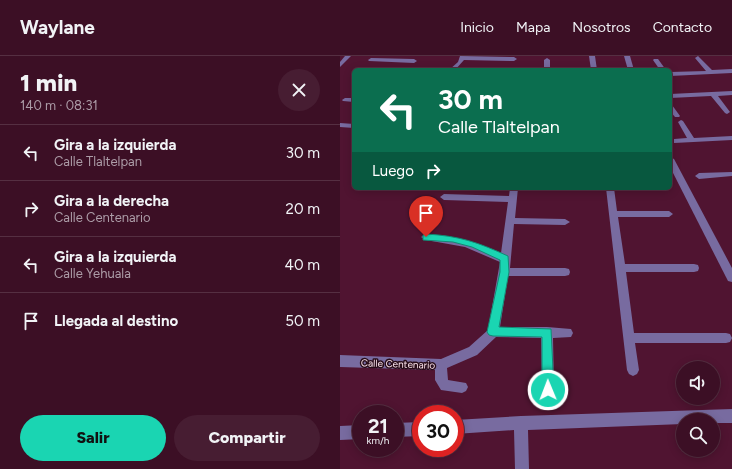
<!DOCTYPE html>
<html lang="es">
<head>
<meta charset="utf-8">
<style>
	:root { --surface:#3c0f25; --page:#471d32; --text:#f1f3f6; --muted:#ac9ca7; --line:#552f42; --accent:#1ad5b2 }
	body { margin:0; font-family:Figtree,sans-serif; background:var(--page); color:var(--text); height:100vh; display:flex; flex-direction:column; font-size:15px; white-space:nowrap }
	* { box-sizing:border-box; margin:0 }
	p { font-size:13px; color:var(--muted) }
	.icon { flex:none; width:22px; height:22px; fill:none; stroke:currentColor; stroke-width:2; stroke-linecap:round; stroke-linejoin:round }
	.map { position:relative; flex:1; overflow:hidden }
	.sheet { display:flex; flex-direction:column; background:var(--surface); width:340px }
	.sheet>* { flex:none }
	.hud { position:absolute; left:12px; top:12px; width:320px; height:122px; border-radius:6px; box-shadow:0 2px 10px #0003,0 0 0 1px var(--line); background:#0b6e4f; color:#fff; overflow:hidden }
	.tools { position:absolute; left:336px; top:305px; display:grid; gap:8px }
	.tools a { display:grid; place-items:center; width:44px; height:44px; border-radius:50%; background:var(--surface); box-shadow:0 2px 10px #0003,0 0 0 1px var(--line); font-size:20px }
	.speed { position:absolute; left:12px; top:349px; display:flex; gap:8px; font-size:20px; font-weight:700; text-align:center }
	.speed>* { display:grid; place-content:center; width:52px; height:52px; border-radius:50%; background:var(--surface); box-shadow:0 2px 10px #0003,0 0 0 1px var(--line); line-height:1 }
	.speed small { font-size:10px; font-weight:400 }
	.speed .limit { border:6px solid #d22; background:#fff; color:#111 }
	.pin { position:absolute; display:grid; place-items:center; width:34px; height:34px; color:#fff; margin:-41px -17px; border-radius:50% 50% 50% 0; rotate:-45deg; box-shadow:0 0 4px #0007 }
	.pin .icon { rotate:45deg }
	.me { position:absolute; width:44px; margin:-22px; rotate:359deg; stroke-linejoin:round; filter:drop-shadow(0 0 3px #0008) }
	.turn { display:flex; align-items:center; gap:14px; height:84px; padding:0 20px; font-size:18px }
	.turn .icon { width:52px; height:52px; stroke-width:2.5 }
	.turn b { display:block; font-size:28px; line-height:34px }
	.then { display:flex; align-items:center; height:38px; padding:0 20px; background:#0003; gap:8px; font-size:15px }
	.round { display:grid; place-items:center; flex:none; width:42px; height:42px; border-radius:21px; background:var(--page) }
	.summary { display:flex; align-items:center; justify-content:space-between; height:68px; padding:0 20px }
	h1 { font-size:24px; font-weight:800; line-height:30px }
	.button { display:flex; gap:8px; margin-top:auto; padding:8px 20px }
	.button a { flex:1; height:46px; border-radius:24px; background:var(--accent); color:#111; font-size:16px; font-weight:800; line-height:46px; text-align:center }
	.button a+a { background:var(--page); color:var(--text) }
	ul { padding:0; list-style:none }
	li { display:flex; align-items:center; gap:12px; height:56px; padding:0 20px; border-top:1px solid var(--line) }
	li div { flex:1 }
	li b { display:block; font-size:15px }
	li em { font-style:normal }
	header { display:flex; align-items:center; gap:24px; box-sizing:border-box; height:56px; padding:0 20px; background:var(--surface); border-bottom:1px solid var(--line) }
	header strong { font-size:19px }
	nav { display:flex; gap:22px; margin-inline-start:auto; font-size:14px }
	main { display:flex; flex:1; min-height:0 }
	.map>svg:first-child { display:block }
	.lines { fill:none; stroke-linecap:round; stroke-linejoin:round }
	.minor { fill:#786ba0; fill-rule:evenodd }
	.route { fill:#1ad5b2; stroke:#118a74 }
	.labels { text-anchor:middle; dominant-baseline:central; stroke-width:3; stroke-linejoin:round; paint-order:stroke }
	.street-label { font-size:10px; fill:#fbe3ec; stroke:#270c18 }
</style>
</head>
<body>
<header>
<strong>Waylane</strong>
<nav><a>Inicio</a><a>Mapa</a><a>Nosotros</a><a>Contacto</a></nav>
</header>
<main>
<section class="sheet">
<div class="summary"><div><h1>1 min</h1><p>140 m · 08:31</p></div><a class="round"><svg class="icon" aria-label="close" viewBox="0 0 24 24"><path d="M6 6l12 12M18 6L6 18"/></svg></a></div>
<ul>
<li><svg class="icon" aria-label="left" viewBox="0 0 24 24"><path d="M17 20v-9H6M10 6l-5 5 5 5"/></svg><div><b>Gira a la izquierda</b><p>Calle Tlaltelpan</p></div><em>30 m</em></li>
<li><svg class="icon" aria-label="right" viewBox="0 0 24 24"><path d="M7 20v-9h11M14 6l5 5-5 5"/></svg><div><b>Gira a la derecha</b><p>Calle Centenario</p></div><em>20 m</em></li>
<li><svg class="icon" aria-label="left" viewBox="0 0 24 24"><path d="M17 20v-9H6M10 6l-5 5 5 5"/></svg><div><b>Gira a la izquierda</b><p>Calle Yehuala</p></div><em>40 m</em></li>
<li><svg class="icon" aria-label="arrive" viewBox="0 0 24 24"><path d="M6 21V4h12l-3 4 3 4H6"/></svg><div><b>Llegada al destino</b></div><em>50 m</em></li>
</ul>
<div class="button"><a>Salir</a><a>Compartir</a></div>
</section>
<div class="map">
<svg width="392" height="413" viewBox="0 0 392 413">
	<rect width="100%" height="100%" fill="#501431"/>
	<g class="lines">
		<g class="minor">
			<polygon points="5,0 11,0 0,11 0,6"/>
			<polygon points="120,0 174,1 177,3 174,5 124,4 115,14 109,14 118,6"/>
			<polygon points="249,0 255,0 257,14 251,14"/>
			<polygon points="284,0 290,0 294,14 288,14"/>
			<polygon points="358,0 372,14 392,13 392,17 330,20 330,16 366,15 355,2"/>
			<polygon points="31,2 74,3 77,5 74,7 29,5 28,4"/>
			<polygon points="207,2 210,4 210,14 204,14 204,4"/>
			<polygon points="314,3 318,3 326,14 320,14 313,4"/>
			<polygon points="392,35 392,39 378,40 390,56 387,58 385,57 371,40 330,42 330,38"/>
			<polygon points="5,42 14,42 14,46 3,45 2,44"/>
			<polygon points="330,48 332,49 340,60 339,61 335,61 330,55"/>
			<polygon points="341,64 343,65 354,82 392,80 392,84 334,87 334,83 347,82 338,66"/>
			<polygon points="0,67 14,68 14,72 0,71"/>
			<polygon points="330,101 334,103 392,212 392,226 388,225 330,111"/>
			<polygon points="392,116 392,120 359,123 355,120 359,117"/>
			<path d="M170,132H178L175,162L225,163L230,166L225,169L174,168L170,212H225L229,213L230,216L229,219L225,220H168L160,271H207L231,273L233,277L231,281L213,282L214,334L213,338L208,340L203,338L202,334L201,282L156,281L137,299L107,312L108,324L126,327L128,331L126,335L122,337L101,334L95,324V314L0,311V299L101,303L129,291L148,274L160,206L125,191L86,184L81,181L86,178C113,180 137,186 161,197L168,146L104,144L100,141L104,138L169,140Z"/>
			<polygon points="266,132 274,132 277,155 329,155 333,158 329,161 278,161 285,208 354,208 358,209 359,212 358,215 354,216 286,216 294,277 386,277 390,278 392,282 390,286 386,287 295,287 299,314 297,318 293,320 289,318 287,314"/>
			<polygon points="392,353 392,367 373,367 373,364 343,364 343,368 188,374 189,413 175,413 174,374 115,378 115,364 181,360"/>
			<polygon points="81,366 81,380 55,381 55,367"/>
			<polygon points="21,369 21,383 0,384 0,370"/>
		</g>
	</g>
	<path class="route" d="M86,178C120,180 137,186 168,200L169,216L159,271L211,273L214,334L212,338L208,340L204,338L202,334V281L153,280L149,279L147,276L160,216V204L132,191L113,186L83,184V179Z"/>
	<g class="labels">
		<g class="street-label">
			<text transform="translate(58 308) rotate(2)">Calle Centenario</text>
		</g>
	</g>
</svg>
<div class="tools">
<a><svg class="icon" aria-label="sound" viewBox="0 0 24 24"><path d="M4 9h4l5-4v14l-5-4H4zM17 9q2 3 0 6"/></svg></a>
<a><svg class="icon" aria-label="search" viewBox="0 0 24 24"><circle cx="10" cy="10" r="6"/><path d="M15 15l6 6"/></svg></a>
</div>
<div class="speed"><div>21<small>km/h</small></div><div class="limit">30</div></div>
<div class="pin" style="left:86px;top:181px;background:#d93025"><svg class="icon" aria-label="arrive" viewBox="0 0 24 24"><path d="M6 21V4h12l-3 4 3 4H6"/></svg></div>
<svg class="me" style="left:208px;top:334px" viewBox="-20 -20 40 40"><circle r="17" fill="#1ad5b2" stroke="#fff" stroke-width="3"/><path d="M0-11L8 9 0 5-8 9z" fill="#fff"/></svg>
<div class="hud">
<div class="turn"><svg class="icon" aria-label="left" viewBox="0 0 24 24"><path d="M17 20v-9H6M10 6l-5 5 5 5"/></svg><div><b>30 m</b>Calle Tlaltelpan</div></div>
<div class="then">Luego<svg class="icon" aria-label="right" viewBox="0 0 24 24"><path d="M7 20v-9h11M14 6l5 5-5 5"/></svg></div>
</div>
</div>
</main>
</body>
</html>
